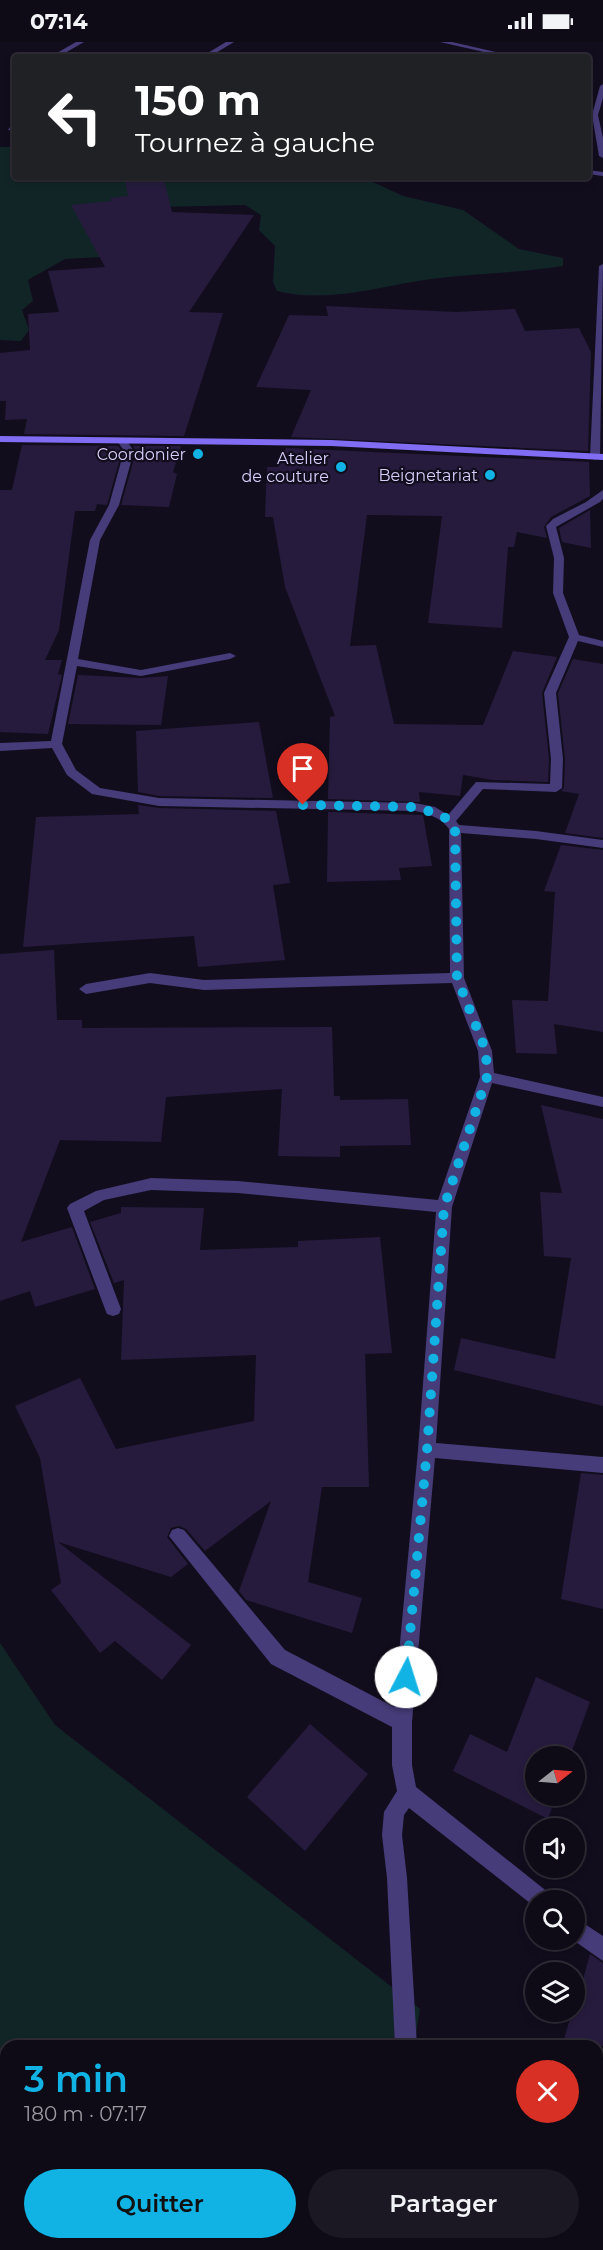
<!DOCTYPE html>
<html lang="fr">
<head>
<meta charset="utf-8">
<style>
	:root { --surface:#0e0a16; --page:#1c1823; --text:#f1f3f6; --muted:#9b9aa1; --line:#2e2b35; --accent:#11b3e4 }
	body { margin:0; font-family:Montserrat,sans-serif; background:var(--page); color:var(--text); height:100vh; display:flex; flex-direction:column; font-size:22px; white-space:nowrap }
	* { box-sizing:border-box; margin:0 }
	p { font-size:20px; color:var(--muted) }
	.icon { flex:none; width:33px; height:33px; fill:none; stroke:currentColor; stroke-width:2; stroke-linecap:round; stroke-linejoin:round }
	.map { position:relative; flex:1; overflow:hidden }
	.drawer { position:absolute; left:0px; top:1998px; width:603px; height:210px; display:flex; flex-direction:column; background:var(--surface); border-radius:18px 18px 0 0; box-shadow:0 3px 9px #0003,0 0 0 2px var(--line) }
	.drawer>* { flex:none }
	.top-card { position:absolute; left:12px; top:12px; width:579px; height:126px; border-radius:6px; box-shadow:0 3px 9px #0003,0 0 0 2px var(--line); background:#202124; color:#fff; overflow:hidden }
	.needle { width:39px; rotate:73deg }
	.controls { position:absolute; left:525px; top:1704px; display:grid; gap:12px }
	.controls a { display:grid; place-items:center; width:60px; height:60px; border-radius:50%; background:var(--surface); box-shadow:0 3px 9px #0003,0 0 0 2px var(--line); font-size:30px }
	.pin { position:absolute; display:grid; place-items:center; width:51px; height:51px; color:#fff; margin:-62px -26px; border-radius:50% 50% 50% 0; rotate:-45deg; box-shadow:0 0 6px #0007 }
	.pin .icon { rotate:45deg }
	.me { position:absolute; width:66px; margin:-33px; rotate:5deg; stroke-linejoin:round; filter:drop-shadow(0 0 4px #0008) }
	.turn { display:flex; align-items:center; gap:21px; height:126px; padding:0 24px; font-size:27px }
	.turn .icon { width:78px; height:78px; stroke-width:2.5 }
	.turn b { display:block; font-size:42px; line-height:51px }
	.round { display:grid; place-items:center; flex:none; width:63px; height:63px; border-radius:32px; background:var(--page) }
	.summary { display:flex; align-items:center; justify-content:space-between; height:102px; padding:0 24px }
	h1 { font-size:36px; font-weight:600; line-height:45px; color:var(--accent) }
	.button { display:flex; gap:12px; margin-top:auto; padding:12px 24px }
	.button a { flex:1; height:69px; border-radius:36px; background:var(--accent); color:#111; font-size:24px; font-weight:600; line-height:69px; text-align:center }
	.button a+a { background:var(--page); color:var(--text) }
	.status { display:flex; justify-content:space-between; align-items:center; height:42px; padding:0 30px; background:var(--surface); direction:ltr }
	.status svg { height:16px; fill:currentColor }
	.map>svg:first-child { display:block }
	.green { fill:#112527 }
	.building { fill:#261b3d }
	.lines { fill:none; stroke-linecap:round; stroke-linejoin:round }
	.street { fill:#463c79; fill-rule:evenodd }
	.secondary { fill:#816cf4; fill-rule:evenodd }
	.route { stroke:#11b3e4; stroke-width:10; stroke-dasharray:0 18 }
	.poi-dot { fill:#11b3e4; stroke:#120d1d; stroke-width:2 }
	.labels { text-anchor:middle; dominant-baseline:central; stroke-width:4.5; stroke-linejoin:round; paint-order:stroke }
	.far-poi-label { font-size:16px; fill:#d9cefb; stroke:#120d1d; text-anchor:end }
</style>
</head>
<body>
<div class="status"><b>07:14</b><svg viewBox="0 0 49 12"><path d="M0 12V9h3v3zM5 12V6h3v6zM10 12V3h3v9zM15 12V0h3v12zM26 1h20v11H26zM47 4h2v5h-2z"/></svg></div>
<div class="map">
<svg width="603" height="2208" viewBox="0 0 603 2208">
	<rect width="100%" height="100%" fill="#120d1d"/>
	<g class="green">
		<path d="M0,105H15V135H362L403,154L463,168L519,207L563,216V224C519,231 475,231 431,237C380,244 328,262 277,249L273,240L275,204L259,188L261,173L245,163L157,165L137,213L65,217L28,238L33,259L22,268L29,288L21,299L0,298Z"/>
		<polygon points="0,1601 55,1683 420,1967 414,2004 6,2004 6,2202 383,2202 382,2208 0,2208"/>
	</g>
	<g class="building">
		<polygon points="164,138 172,170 254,173 189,270 223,271 184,394 24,392 27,377 5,378 6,359 0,359 0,311 30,308 28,272 59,270 48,229 105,225 71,163 112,159 110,156 128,154 125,139"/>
		<polygon points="326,264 456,270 515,267 525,289 579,286 591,310 588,409 291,395 311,348 256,345 289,273 328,274"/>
		<polygon points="22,403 118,404 122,409 107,463 97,462 95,469 75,469 59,588 45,618 62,618 58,632 62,633 48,692 0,690 0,448 12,448"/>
		<polygon points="133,404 181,404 173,430 177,432 169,465 121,463 136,410"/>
		<polygon points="286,406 589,420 590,454 551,475 544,485 547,496 517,490 514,505 508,505 502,586 428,581 442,474 367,473 350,604 376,603 394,682 483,683 513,609 557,615 542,651 549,717 548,740 493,738 463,733 460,754 419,750 420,760 328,757 330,675 335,674 285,545 273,475 265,475 267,425 278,425"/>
		<polygon points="590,468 591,506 562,500 559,486"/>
		<polygon points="573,617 603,622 603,796 565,791 579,752 561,749 564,746 565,717 558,651"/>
		<polygon points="78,633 141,636 168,634 161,683 68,682"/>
		<polygon points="259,680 273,756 159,754 138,750 136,689"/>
		<polygon points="138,763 159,766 276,769 290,841 273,843 285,918 198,925 194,894 23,905 36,775 139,772"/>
		<polygon points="328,770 423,773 432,824 399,826 401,838 327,840"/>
		<polygon points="561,803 603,808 603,990 554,982 557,1012 516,1011 512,958 548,959 555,850 544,849"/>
		<polygon points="54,908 57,978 82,978 82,986 332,985 334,1054 340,1054 340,1058 408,1057 411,1103 340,1104 340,1115 278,1114 282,1047 166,1055 161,1100 60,1098 21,1200 72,1185 95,1247 35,1265 30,1249 0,1259 0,912"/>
		<polygon points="541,1063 603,1077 603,1364 454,1328 461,1296 555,1317 571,1216 544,1214 540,1150 562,1151"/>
		<polygon points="121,1165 204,1166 200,1208 298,1205 298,1199 380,1195 392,1311 365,1312 369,1445 322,1445 308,1540 362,1556 352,1591 246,1558 239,1549 271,1459 205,1509 186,1487 179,1484 171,1486 167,1495 188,1522 171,1535 58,1500 191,1603 162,1638 115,1599 100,1611 51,1548 61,1541 40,1416 15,1364 80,1336 116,1407 254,1379 256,1313 121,1318 124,1238 114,1241 90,1180 121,1171"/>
		<polygon points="581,1431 603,1433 603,1567 561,1557"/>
		<polygon points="536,1635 590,1660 570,1714 536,1714 536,1754 556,1754 548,1777 453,1729 470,1692 507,1710"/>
		<polygon points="310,1682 368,1732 305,1809 247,1755"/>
		<polygon points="590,1912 603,1921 603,2004 562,2004 572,1970 574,1970"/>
	</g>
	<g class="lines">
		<g class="street">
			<polygon points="76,0 84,0 58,15 50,15"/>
			<polygon points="226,0 234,0 209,15 201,15"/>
			<polygon points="440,0 452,0 518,15 506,15"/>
			<polygon points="603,42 603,56 598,73 603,96 603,116 599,114 592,73 600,44"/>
			<polygon points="10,85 15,85 15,89 8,88"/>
			<polygon points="588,128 603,130 603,134 588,132"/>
			<polygon points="603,222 600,415 595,418 590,415 599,224"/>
			<path d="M120,398H126L134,409L119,463L100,498L78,617L141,628L230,611L236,614L230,617L141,634L77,624L62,702L76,728L100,746L159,756L415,761L435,765L448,773L476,740L550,742L551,717L544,651L569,595L553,551L554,516L546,484L553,477L586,460L603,448V457L600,460L556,485L564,516L563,551L579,593L603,599V605L578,599L556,651L563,717L562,746L556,750L483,747L456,779L459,783L536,789L603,798V806L536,797L461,791L464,936L492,1009L494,1031L603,1055V1065L492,1041L452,1165L436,1401L603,1415V1431L435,1416L412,1680V1723L416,1745L549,1851L553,1858H536L535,1865L409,1766L404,1773L402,1793L407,1836L417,2004H395L387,1836L382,1793L384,1770L397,1749L392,1723V1685L271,1622L169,1494L172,1488L178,1486L184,1488L285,1608L394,1665L418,1408L436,1170L238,1151L151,1148L104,1158L84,1169L121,1267L119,1272L113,1274L107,1272L105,1267L67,1166L70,1162L96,1149L151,1136L238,1139L438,1158L480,1035L478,1009L452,941L204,948L150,941L86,952L79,947L86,942L150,931L204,938L450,931L449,787C442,776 427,771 415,769L159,764L92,752L67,733L52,706L0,709V701L51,699L90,498L109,463L124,409L118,400Z"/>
			<polygon points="574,1875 603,1894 603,1919 573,1898"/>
			<rect x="368" y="2202" width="24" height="6"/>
			<polygon points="542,2202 567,2202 570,2208 539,2208"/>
		</g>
		<polygon class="secondary" points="0,394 331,398 603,412 603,418 331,404 0,400"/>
	</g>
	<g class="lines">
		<polyline class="route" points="303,763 415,765 441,773 450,779 455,787 457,936 486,1009 487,1035 444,1165 427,1408 406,1635"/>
	</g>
	<g class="poi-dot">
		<circle cx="198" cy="412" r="6"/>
		<circle cx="341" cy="425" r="6"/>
		<circle cx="490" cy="433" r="6"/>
	</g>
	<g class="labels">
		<g class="far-poi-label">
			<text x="186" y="412">Coordonier</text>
			<text x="329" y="416">Atelier<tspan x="329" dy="18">de couture</tspan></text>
			<text x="478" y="433">Beignetariat</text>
		</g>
	</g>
</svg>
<div class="controls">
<a><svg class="needle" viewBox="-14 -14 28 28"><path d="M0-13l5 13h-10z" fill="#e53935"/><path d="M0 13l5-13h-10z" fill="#9b9aa1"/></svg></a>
<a><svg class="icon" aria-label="sound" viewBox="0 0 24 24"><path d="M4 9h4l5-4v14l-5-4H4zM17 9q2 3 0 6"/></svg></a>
<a><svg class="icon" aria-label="search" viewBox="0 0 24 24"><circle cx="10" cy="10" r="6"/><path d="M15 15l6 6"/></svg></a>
<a><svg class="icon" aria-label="layers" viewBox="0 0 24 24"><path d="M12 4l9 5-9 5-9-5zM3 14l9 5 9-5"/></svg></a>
</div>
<div class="pin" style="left:303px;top:763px;background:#d93025"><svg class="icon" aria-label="arrive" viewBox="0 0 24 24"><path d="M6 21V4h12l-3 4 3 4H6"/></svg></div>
<svg class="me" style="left:406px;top:1635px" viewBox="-20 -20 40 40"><circle r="19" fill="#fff"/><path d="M0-13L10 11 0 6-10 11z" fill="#11b3e4"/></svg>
<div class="top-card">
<div class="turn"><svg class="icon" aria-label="left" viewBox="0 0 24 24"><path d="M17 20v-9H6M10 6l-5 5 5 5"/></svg><div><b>150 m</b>Tournez à gauche</div></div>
</div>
<section class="drawer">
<div class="summary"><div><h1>3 min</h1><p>180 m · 07:17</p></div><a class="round" style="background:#d93025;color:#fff"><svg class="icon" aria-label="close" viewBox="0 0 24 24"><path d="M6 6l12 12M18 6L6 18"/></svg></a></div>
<div class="button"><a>Quitter</a><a>Partager</a></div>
</section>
</div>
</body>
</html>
